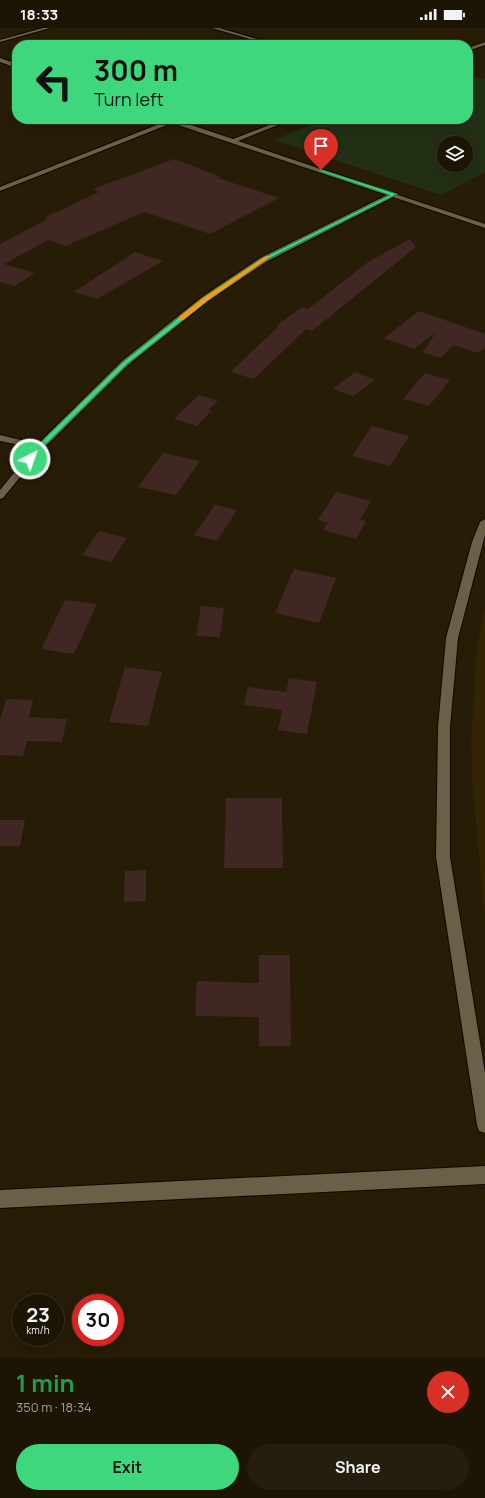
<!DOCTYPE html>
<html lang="en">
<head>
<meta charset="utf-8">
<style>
	:root { --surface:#1d1504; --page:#251e0e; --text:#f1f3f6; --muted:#a09f9a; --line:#3b3426; --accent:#3fd77d }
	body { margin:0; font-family:Manrope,sans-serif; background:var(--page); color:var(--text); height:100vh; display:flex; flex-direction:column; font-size:15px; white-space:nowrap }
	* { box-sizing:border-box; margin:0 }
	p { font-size:13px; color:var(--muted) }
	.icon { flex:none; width:22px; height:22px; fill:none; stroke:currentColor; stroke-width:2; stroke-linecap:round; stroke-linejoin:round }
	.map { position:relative; height:1330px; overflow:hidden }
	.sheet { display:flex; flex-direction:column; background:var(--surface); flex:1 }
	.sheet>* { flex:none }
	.top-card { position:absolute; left:12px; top:12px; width:461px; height:84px; border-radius:16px; box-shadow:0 2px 10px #0003,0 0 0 1px var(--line); background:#3fd77d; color:#111; overflow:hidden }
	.controls { position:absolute; left:437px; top:108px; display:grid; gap:8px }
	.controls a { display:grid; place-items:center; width:36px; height:36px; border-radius:50%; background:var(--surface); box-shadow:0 2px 10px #0003,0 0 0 1px var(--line); font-size:20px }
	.speed { position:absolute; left:12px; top:1266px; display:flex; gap:8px; font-size:20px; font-weight:700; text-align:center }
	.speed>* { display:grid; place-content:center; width:52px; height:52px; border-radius:50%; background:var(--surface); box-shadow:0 2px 10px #0003,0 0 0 1px var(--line); line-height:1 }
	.speed small { font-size:10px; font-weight:400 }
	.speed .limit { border:6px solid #d22; background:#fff; color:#111 }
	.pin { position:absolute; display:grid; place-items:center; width:34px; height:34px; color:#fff; margin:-41px -17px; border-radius:50% 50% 50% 0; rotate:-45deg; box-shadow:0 0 4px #0007 }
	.pin .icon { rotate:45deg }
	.me { position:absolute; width:44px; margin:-22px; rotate:41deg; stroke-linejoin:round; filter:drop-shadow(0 0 3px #0008) }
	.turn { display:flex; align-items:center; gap:14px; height:84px; padding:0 16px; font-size:18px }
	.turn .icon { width:52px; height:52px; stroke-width:2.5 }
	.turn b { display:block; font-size:28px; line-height:34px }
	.round { display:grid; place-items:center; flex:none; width:42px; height:42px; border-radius:21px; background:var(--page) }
	.headline { display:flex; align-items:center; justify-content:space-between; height:68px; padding:0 16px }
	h1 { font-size:24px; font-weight:700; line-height:30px; color:#1e9e55 }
	.primary-button { display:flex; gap:8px; margin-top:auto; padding:8px 16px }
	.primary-button a { flex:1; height:46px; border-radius:24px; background:var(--accent); color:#111; font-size:16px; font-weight:700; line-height:46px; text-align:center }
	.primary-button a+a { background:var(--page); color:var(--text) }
	.status { display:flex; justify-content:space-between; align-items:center; height:28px; padding:0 20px; background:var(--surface); direction:ltr }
	.status svg { height:11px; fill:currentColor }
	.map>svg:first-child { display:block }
	.built { fill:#322405 }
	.green { fill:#232f15; fill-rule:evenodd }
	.building { fill:#402723 }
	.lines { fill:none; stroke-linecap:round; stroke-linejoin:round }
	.minor-casing { stroke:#0f0600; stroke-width:2 }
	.minor { fill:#6b5f47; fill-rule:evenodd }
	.route { fill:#3fd77d; stroke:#298c51 }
	.slow { fill:#f59e0b }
</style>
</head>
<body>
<div class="status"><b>18:33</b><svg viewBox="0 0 49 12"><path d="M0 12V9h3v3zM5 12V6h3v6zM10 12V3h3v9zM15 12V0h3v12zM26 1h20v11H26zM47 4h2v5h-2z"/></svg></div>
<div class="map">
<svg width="485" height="1330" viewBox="0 0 485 1330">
	<rect width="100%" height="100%" fill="#271c06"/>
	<polygon class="built" points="485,579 485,890 472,753 471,712 477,620"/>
	<path class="green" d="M468,47L485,51V144L441,167L274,112L325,91H468ZM444,115H466V137H444Z"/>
	<g class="building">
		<polygon points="174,131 221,149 218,150 279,170 210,206 144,184 66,218 48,212 4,236 35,245 15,258 0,254 0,216 48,191 44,190 99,164 93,161"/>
		<polygon points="410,211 416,219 312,303 306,301 254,351 230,344 278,299 276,298 302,279 308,281 368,234"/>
		<polygon points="135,224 163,233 97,271 74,264"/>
		<polygon points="419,283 485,306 485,320 477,325 454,317 440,330 423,324 436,304 414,321 384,310"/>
		<polygon points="355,344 375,352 353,368 333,361"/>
		<polygon points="425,345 450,352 429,378 403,371"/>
		<polygon points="199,367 218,373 209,381 212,382 197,398 174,391"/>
		<polygon points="372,398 409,408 390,438 352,428"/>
		<polygon points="163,425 200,433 176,467 138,459"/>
		<polygon points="336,464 371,473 360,492 366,493 356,511 323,502 328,495 318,492"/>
		<polygon points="215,477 237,482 217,513 194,507"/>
		<polygon points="99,503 127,510 111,534 82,527"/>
		<polygon points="294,541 336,550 319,595 275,585"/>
		<polygon points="65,572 97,576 74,626 41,621"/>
		<polygon points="201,578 224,580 220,609 196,608"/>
		<polygon points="125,639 162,644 148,698 109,694"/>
		<polygon points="289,650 317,654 307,706 278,702 282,682 244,677 248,659 286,664"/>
		<polygon points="6,671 33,672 29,689 67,691 62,714 27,713 23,728 0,727 0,692"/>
		<polygon points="226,770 282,770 283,840 224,840"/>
		<polygon points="0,792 25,792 20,818 0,818"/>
		<polygon points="146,842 146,873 124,874 125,843"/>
		<polygon points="259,927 290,927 291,1018 259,1018 259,989 195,988 197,953 259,955"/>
	</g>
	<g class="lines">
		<defs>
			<g id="minor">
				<polygon points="43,0 50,0 0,14 0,12"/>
				<polygon points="212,0 219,0 278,17 271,17"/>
				<polygon points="485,14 485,17 468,23 468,20"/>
				<polygon points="0,30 17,36 17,40 0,34"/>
				<polygon points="164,91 173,91 233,111 285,91 293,91 238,113 392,165 397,165 398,167 485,196 485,200 393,169 266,234 208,273 128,337 43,421 3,470 0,471 0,462 34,420 0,413 0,407 38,416 122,333 202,269 260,230 387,167 172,95 0,163 0,159 167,93"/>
				<polygon points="485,491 485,507 458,610 450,699 450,829 485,1045 485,1105 479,1103 477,1097 436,829 438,699 446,610 472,514 480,494"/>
				<polygon points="485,1138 485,1156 0,1180 0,1162"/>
			</g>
		</defs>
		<use href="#minor" class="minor-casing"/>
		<use href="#minor" class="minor"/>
	</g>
	<polygon class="route" points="319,141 397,166 264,233 207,273 127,336 42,420 33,433 27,433 26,431 38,417 123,334 203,270 261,231 390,167 319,143"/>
	<polygon class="slow" points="266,228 270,229 207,273 183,292 179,292 179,289 203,270"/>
</svg>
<div class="controls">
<a><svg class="icon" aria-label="layers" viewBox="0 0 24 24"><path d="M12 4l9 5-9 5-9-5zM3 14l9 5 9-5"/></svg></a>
</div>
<div class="speed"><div>23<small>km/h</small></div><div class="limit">30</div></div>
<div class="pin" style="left:321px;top:142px;background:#d93025"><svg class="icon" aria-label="arrive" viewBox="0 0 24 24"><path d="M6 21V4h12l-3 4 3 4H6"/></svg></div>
<svg class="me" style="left:30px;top:431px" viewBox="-20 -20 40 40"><circle r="17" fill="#3fd77d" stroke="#fff" stroke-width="3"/><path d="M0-11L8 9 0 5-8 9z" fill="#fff"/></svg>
<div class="top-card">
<div class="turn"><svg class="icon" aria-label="left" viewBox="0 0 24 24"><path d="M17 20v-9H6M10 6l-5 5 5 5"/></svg><div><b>300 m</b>Turn left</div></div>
</div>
</div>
<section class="sheet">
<div class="headline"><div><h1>1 min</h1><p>350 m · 18:34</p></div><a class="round" style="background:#d93025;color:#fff"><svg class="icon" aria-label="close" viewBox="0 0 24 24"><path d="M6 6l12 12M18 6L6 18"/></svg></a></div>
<div class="primary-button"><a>Exit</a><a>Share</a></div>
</section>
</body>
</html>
